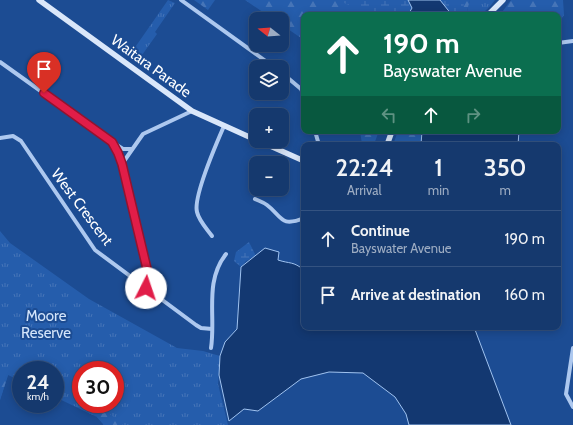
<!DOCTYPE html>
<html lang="en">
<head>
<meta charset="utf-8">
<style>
	:root { --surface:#15396e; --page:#224476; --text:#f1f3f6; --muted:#9dacc2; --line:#345381 }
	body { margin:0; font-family:Cabin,sans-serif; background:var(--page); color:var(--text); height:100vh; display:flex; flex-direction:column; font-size:15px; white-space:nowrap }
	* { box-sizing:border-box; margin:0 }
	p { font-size:13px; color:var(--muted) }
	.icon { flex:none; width:22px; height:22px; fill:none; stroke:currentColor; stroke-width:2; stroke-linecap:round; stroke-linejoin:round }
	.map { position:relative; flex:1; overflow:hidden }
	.sheet { position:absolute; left:301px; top:142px; width:260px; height:188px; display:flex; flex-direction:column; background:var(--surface); border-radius:8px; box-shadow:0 2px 10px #0003,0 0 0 1px var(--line) }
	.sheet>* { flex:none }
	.banner { position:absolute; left:301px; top:12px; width:260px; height:122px; border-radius:8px; box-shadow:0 2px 10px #0003,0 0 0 1px var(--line); background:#0b6e4f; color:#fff; overflow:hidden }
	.needle { width:26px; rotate:287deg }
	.controls { position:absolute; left:249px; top:12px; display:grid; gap:8px }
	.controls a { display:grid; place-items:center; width:40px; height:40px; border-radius:8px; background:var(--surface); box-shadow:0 2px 10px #0003,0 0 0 1px var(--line); font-size:20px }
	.speed { position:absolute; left:12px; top:361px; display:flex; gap:8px; font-size:20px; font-weight:700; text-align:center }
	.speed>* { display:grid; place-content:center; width:52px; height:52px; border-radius:50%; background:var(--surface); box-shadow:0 2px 10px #0003,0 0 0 1px var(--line); line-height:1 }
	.speed small { font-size:10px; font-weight:400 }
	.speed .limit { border:6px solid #d22; background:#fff; color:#111 }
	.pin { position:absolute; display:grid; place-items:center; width:34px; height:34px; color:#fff; margin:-41px -17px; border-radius:50% 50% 50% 0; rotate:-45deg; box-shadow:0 0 4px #0007 }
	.pin .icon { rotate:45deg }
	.me { position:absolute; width:44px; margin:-22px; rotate:4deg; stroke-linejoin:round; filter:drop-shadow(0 0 3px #0008) }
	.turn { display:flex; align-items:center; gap:14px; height:84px; padding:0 16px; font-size:18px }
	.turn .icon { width:52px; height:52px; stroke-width:2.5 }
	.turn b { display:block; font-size:28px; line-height:34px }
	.lanes { display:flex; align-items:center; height:38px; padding:0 16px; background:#0003; justify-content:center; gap:20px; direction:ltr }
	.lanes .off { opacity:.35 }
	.eta { display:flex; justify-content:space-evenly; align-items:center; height:68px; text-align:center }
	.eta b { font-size:24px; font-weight:600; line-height:28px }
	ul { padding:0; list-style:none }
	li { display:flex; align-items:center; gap:12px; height:56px; padding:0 16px; border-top:1px solid var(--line) }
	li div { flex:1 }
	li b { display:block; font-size:15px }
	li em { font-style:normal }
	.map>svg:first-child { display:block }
	.grass { fill:url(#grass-tufts); fill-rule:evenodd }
	.forest { fill:url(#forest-firs) }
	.wetland { fill:url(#wetland-marsh) }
	.water { fill:#133871; stroke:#a0c3f0 }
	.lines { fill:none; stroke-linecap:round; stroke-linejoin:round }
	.street { stroke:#adc8ef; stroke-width:4 }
	.secondary { stroke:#dae7fa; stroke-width:5.5 }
	.route-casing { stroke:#92132f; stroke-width:10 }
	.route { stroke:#e11d48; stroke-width:7 }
	.labels { text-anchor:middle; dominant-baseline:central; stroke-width:4; stroke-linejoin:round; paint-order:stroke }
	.street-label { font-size:15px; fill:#fff; stroke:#1c4c93 }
	.park-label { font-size:15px; fill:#d3e4fa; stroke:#1c4c93 }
</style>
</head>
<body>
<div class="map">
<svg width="573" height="425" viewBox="0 0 573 425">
	<defs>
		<pattern id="grass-tufts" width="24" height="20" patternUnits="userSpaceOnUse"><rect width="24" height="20" fill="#255dac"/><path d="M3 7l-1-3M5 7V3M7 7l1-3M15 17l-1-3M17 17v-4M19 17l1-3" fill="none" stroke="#4675b8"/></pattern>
		<pattern id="forest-firs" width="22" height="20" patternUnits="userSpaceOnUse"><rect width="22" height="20" fill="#255dac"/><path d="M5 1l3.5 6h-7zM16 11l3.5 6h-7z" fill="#4675b8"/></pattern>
		<pattern id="wetland-marsh" width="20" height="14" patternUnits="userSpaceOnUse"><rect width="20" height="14" fill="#255dac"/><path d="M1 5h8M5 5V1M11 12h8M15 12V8" fill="none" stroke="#4675b8"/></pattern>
	</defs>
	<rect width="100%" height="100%" fill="#1c4c93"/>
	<g class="grass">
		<polygon points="168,0 175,3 155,32 157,34 137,62 129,56"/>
		<path d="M470,0H495C485,13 482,15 466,15Z"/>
		<path d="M0,231L10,243L89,299L177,348L203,351L220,356L218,384L228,425H104L97,417L55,397V370H21V381L8,375L0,400ZM81,370H115V404H81Z"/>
	</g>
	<g class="forest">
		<polygon points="194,0 215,0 208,10"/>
		<polygon points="245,0 470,0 466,15 304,15 304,40 282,25 282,19 273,19"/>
		<polygon points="511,0 563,0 564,15 558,24 558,15 500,15"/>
		<polygon points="360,131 379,131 374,144 362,144"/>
		<polygon points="398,131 422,131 422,142 394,142"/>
		<polygon points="0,368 8,375 0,400"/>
		<polygon points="97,404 120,422 123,425 104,425 97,417"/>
	</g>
	<g class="wetland">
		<polygon points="337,0 408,0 412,8 408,15 372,15"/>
		<polygon points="440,0 461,0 464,3 462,15 452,15"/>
		<polygon points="249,242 256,256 246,261 241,267 234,261 236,252"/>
	</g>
	<g class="water">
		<polygon points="408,0 440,0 452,15 408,15 412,8"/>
		<polygon points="422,131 519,131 518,145 421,145"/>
		<path d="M265,248L279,252L278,260C290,264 293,261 304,270V327H474L511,425H409L406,414L395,397L363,373L329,372L301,379L258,411L244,409L229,421L219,375L220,356L225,342L237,329L241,267Z"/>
	</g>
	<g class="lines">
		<g class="street">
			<polyline points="181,0 274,67"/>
			<polyline points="558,43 573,41"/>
			<polyline points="0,62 112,142 123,149 132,149"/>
			<polyline points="282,73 301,89 304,96"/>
			<polyline points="315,131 319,145"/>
			<polyline points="0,138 13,136 21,141 95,250 196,325 201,328 212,329"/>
			<polyline points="114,145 122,164"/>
			<path d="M255,199C259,201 263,202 267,205C282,216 280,228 304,218"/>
			<path d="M212,236C207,229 199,221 197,212C193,197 217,142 224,126"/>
			<polyline points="146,288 148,273 122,164 143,134 192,111"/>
			<path d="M211,348C216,316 204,282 226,254"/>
			<polyline points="573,348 566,394 573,407"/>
		</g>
		<g class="secondary">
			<polyline points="39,0 192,111 256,140"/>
			<polyline points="488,15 503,0"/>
			<polyline points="259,141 304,161"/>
			<polyline points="387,145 392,131"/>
		</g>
	</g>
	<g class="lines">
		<defs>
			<polyline id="route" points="44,93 112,142 118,153 122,164 148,273 146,288"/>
		</defs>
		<use href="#route" class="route-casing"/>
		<use href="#route" class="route"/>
	</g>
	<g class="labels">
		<g class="street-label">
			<text transform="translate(151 66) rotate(36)">Waitara Parade</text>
			<text transform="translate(82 207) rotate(53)">West Crescent</text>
		</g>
		<g class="park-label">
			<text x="46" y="316">Moore<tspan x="46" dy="17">Reserve</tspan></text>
		</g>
	</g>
</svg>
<div class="controls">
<a><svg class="needle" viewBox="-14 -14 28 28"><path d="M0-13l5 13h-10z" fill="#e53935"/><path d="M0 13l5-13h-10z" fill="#9dacc2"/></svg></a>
<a><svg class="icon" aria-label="layers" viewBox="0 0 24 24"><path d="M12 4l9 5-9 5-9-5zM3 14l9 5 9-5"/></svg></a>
<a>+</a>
<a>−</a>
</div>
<div class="speed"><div>24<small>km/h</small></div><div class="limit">30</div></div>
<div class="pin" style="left:44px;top:93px;background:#d93025"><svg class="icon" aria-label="arrive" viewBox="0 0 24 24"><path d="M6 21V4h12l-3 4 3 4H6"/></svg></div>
<svg class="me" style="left:146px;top:288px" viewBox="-20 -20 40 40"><circle r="19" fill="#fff"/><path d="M0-13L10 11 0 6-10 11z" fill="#e11d48"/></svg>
<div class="banner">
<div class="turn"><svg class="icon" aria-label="ahead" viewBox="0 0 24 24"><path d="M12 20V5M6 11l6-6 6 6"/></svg><div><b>190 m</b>Bayswater Avenue</div></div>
<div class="lanes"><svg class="icon off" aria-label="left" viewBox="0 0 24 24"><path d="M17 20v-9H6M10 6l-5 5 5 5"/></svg><svg class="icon" aria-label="ahead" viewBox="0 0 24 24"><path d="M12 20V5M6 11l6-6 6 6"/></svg><svg class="icon off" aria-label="right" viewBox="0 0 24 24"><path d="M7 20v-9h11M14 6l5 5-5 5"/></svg></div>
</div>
<section class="sheet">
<div class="eta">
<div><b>22:24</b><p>Arrival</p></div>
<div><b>1</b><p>min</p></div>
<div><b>350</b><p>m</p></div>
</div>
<ul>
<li><svg class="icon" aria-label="ahead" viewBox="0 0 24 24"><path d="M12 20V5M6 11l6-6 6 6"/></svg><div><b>Continue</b><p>Bayswater Avenue</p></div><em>190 m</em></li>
<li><svg class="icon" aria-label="arrive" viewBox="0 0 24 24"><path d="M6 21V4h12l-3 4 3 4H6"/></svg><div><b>Arrive at destination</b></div><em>160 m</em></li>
</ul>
</section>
</div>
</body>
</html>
